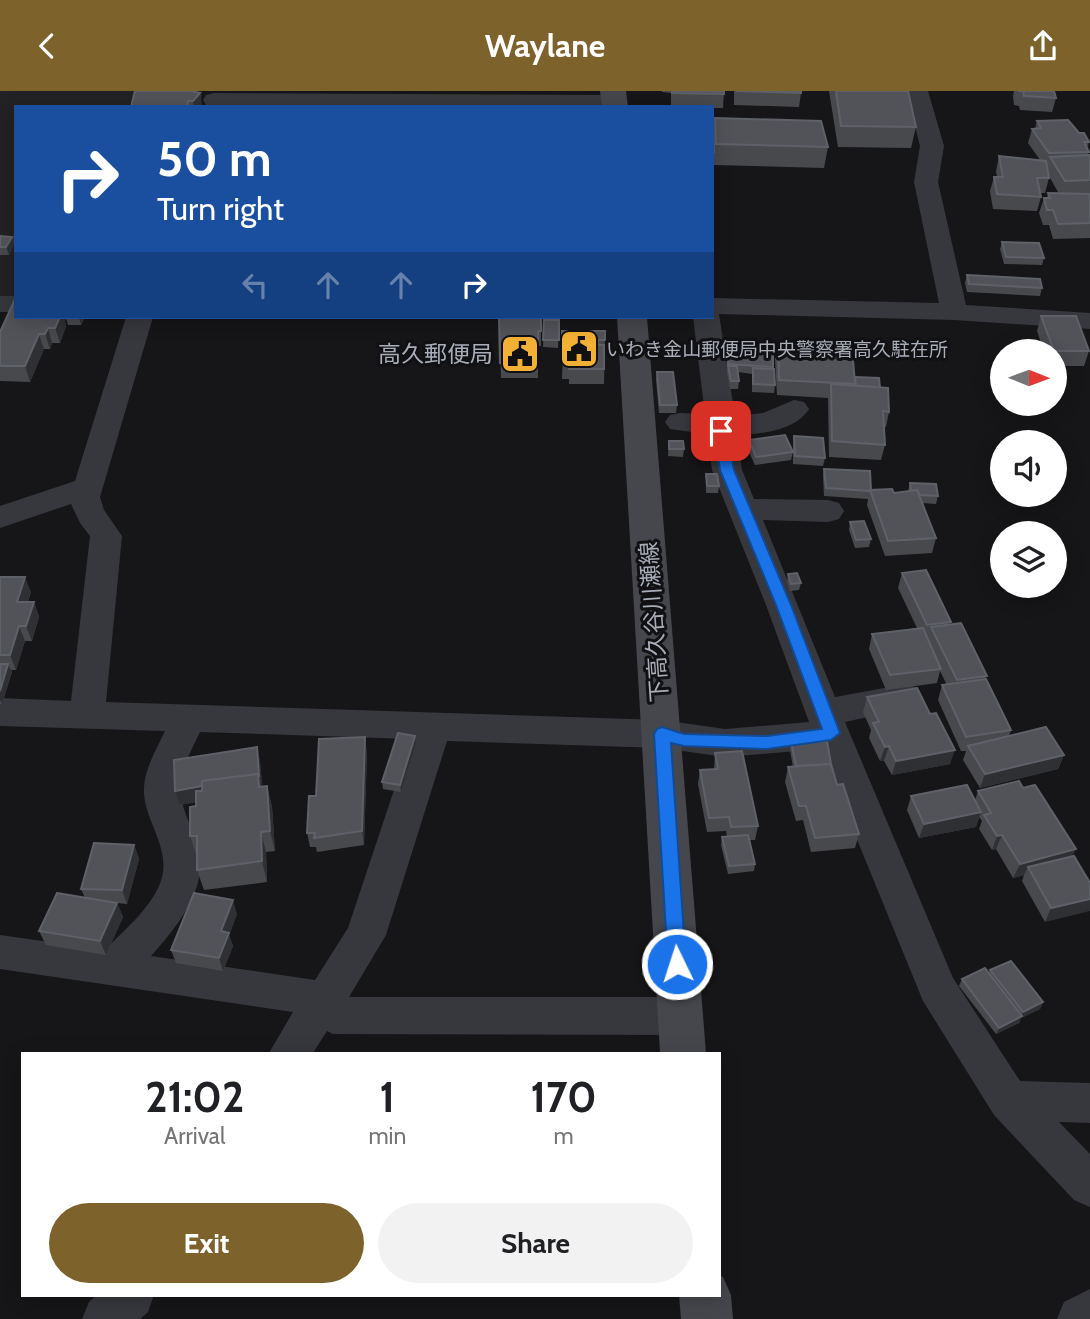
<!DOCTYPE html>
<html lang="en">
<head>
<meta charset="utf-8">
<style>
	:root { --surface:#fff; --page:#f2f2f2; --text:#202124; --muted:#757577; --accent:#7e622b }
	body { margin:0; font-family:Cabin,"Noto Sans JP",sans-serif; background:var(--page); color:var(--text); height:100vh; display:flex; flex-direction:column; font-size:26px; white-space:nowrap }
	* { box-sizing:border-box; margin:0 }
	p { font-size:23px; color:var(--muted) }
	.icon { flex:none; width:38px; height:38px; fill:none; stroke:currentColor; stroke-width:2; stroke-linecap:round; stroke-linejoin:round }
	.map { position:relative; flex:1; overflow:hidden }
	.side { position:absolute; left:21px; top:961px; width:700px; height:245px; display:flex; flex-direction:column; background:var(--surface); border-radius:0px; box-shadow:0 4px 18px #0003 }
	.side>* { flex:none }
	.banner { position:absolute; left:14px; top:14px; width:700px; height:214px; border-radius:0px; box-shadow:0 4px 18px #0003; background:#1a4fa0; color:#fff; overflow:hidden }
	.needle { width:46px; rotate:91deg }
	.controls { position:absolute; left:990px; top:248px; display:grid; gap:14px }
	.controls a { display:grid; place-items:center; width:77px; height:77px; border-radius:50%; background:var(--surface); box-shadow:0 4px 18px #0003; font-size:35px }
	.pin { position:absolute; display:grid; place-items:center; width:60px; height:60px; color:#fff; margin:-30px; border-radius:14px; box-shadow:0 4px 10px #0006 }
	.me { position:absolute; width:77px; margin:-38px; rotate:356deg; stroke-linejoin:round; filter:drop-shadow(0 0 5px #0008) }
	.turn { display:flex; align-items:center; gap:24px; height:147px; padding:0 28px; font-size:32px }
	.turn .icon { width:91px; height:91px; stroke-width:2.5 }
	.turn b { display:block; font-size:49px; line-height:60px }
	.lanes { display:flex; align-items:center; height:66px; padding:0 28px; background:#0003; justify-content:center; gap:35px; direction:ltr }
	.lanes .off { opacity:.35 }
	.eta { display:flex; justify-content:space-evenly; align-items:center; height:119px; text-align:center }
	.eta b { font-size:42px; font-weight:800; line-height:49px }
	.primary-button { display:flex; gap:14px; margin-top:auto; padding:14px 28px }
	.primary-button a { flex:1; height:80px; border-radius:42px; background:var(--accent); color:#fff; font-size:28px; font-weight:800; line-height:80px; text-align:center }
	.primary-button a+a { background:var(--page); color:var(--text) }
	header { display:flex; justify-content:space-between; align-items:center; height:91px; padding:0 28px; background:var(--accent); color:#fff; font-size:32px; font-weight:800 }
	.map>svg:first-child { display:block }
	.built { fill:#222225 }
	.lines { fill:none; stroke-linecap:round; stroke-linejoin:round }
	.service { fill:#37383d; fill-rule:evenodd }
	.minor { fill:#37383d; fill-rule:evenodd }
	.secondary { fill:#45474d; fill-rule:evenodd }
	.wall { fill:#47494d }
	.shaded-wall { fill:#2f3033 }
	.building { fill:#525359; stroke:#5f6168; stroke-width:2 }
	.route { fill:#1a73e8; stroke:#114b97; stroke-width:2 }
	.labels { text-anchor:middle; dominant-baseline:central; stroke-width:6; stroke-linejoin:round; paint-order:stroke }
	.far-poi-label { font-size:19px; fill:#a8adb8; stroke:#111113; text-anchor:start }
	.poi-label { font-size:23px; fill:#a8adb8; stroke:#111113; text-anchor:end }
	.street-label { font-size:23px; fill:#a8adb8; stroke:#111113 }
</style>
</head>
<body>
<header><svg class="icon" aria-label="back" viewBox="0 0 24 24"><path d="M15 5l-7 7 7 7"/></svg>Waylane<svg class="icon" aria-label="share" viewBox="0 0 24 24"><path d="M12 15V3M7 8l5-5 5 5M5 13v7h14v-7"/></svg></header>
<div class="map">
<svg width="1090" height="1228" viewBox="0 0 1090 1228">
	<rect width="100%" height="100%" fill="#161618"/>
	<polygon class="built" points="0,0 202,0 201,16 16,16 16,210 0,210"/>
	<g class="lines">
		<rect class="service" x="0" y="145" width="16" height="8"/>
		<g class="minor">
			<path d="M906,0H928L944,55L938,91L966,214L1090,222V238L954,229L719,223L735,325L763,322L794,309L804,311L809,318C795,340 761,343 737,344L742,379L754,408L828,409L839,412L844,420L839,428L828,431L763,429L835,606L906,593L918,597L923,606L918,615L845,631L953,887L1020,990L1090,992V1032L1059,1031L1090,1063V1116L1074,1109L994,1024L923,910L820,658L725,666L662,657L447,650L386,844L349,906H680L695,912L701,925L695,938L680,944L333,943L327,940L313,962H269L293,921L0,878V844L105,859C125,838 155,814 162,786C170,754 142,727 144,696C145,677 157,657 165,640L0,635V607L71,610L90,445L80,432L71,413L0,437V415L75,390L126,226H153L100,406L104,419L122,445L106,611L662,629L725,638L809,631L766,514L712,379L707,343L670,338L665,331L670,324L680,322L705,323L693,226H712V207L939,212L914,91L920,55ZM200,641L411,648L348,837L315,889L151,865C177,836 210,796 198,755C192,736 181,718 180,698C180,679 192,658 200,641Z"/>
			<polygon points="214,2 614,4 622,6 626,11 622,16 206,14 203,9 206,4"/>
			<rect x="0" y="205" width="16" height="16"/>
			<polygon points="1090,1198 1090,1228 1057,1228 1064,1211"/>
			<polygon points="97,1204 154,1204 148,1221 140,1228 82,1228 89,1211"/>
		</g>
		<g class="secondary">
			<polygon points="600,0 626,0 628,16 602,16"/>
			<polygon points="617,226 647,226 706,962 660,962"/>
			<polygon points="719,1184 723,1186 731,1204 733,1228 681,1228 679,1204 719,1204"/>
		</g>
	</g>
	<g class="wall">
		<polygon points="662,0 724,0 723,17 712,17 712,16 671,16 671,2 662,1"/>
		<polygon points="734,0 801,0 801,2 799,16 734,14"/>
		<polygon points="829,0 908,0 916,36 911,57 838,56"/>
		<polygon points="1014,0 1054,0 1056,7 1052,21 1020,19 1019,15 1014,14 1013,5"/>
		<polygon points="196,1 200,2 202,16 131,16"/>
		<polygon points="715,27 828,56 824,77 714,74 714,63 712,75 712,34 713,48"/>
		<polygon points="1037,30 1079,42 1089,51 1087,57 1089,61 1088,64 1090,64 1090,104 1089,104 1090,107 1090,147 1053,148 1049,134 1043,134 1039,122 1044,107 1047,107 1048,102 1059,103 1049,85 1049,87 1045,102 1040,102 1041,106 1037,120 993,118 990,100 994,86 997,86 996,80 999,65 1040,69 1028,52 1032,38 1035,38"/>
		<polygon points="0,145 14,153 9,164 0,164"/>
		<polygon points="1002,151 1044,167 1042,174 1004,173 1000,158"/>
		<polygon points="967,184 1042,197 1040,205 967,201 965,192"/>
		<polygon points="1041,225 1089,260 1084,275 1055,275 1055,261 1044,261 1037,240"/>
		<polygon points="16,226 85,226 81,234 68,234 66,227 65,230 66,235 60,252 52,252 50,258 44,258 30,291 0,290 0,241"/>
		<polygon points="499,226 541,226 541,255 538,255 538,287 501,287"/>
		<polygon points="544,229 559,229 558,257 543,256"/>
		<polygon points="605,240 604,293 569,293 569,288 562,288 563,263"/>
		<polygon points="778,253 855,289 880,297 889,321 886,336 884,336 885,354 881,369 829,366 828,307 777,304 775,268"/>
		<polygon points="728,258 773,260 775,294 774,302 752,301 752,283 738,281 739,290 738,298 730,298 727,282"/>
		<polygon points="657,281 677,314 676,322 659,322 656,289"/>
		<polygon points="794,345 825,367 823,375 793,373 793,353"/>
		<polygon points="749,349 793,361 791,369 755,374 747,357"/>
		<polygon points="669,350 684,358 683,366 668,365"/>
		<polygon points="824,378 871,399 894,402 908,400 910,392 938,405 936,413 923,412 936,447 932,462 885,465 867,414 868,408 824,405 823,385"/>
		<polygon points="706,383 719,395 718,402 706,402"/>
		<polygon points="850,431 871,448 869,456 855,457 849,439"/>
		<polygon points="902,482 951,531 950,533 987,585 985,589 1011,639 1009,645 1064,664 1058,678 980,697 963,669 966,660 961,660 938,609 942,594 947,594 940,580 937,592 886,599 869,558 872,543 917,537 898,497"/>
		<polygon points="788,483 801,492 799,499 790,500 787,491"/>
		<polygon points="0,486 31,501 28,511 34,511 39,526 32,550 25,550 16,579 11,579 12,581 2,613 0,613"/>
		<polygon points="867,606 950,673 892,684 884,670 880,670 869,647 871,639 863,621"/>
		<polygon points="415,645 416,652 401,701 383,698 382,691"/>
		<polygon points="791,651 831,675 837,694 859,743 855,757 811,761 803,729 796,730 785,691 788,676 793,676 790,659"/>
		<polygon points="257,656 260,671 262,696 267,695 272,716 275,760 266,761 267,791 204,799 197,779 197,766 190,745 196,711 180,714"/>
		<polygon points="367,661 364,754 317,761 316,756 310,756 307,742 316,705"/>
		<polygon points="715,662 758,735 755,749 750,749 755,773 754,780 728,783 721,754 722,746 727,746 726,740 707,741 698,693 700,679 714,678"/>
		<polygon points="978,700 1072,766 1090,792 1045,831 1022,790 1024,784 1013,787 996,758 992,759 979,738 982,730 979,726 976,736 919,747 907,719 911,705 975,709"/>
		<polygon points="134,754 139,768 127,813 117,812 123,826 106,864 46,854 39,840 85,807 81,798"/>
		<polygon points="237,823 229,844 233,855 223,880 176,872 171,859"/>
		<polygon points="990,879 1043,911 1040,918 1021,927 1019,932 996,943 959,895 962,888 989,882"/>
	</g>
	<g class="shaded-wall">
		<polygon points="190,0 195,0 196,6 200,2 202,16 194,16"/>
		<polygon points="12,146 14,153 9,164 6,156"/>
		<polygon points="60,226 66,226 65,230 66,235 60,252 55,237"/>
		<polygon points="80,226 85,226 81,234 79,227"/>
		<polygon points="48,237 52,252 50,258 45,243"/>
		<polygon points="39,243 44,258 30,291 25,275"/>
		<polygon points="25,486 31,501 23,526 17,511"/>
		<polygon points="34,511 39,526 32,550 26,535"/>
		<polygon points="19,535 25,550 16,579 10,564"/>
		<polygon points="8,573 12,581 2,613 0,609 0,600"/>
		<polygon points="415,645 416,652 401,701 400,694"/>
		<polygon points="365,646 367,661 364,754 362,740"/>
		<polygon points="889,655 884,670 880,670 885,656"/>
		<polygon points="257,656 260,671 263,700 180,714 175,700"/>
		<polygon points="955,659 950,673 892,684 896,670"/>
		<polygon points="1064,664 1058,678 980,697 985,683"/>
		<polygon points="267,695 272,716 275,760 270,740"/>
		<polygon points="981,721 976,736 919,747 924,733"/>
		<polygon points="261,741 266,761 267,791 262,770"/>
		<polygon points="1002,744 996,758 992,759 997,745"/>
		<polygon points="134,754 139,768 127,813 122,799"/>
		<polygon points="1076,758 1069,772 1028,776 1024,784 1013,787 1020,773"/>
		<polygon points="1090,808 1090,820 1045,831 1051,817"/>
		<polygon points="233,809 237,823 229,844 233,855 223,880 219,867 221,840"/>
		<polygon points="117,812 123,826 106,864 100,850"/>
		<polygon points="1043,911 1040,918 1021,927 1019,932 996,943 999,937 1020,926 1023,921"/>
	</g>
	<g class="building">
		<polygon points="135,0 192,0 200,2 193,10 188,10 187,16 131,16"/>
		<polygon points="672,0 724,0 724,3 672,2"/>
		<polygon points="736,0 801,0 801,2"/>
		<polygon points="836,0 908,0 916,36 841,35"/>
		<polygon points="1018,0 1054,0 1056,7 1024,5 1023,0"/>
		<polygon points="715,27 821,30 828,56 716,53"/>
		<polygon points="1068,29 1079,42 1084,42 1089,51 1084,51 1089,61 1049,62 1032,38 1041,37 1037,30"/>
		<polygon points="713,34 714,61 712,61"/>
		<polygon points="1090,64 1090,89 1065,90 1050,66"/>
		<polygon points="999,65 1046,70 1049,87 1037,87 1041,106 997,103 994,86 1003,86"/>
		<polygon points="1048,102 1089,103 1090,107 1090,132 1058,133 1053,119 1047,119 1044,107 1050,107"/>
		<polygon points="0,145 12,146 6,156 0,156"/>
		<polygon points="1002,151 1039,152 1044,167 1006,166"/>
		<polygon points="967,184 1040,188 1042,197 969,193"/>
		<polygon points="16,206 16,226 60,226 55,237 48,237 45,243 39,243 25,275 0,275 0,241"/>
		<polygon points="1041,225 1076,225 1089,260 1054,260"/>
		<polygon points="499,226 541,226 541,240 538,240 538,272 500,272"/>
		<polygon points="544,229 559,229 559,249 543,249"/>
		<polygon points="562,240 605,240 605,249 594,249 594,251 563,251 562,255"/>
		<polygon points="563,251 598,251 598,254 604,254 604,278 569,278 569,273 563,273"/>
		<polygon points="778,253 852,256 855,293 779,289"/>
		<polygon points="728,258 773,260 773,276 728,273"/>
		<polygon points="728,275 737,275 739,290 731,290"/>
		<polygon points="753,277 774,278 775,294 753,293"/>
		<polygon points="657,281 673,281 677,314 660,314"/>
		<polygon points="855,286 879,287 880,297 856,295"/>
		<polygon points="831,293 888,297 889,321 883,320 885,354 832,350"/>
		<polygon points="785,344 793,361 756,366 749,349"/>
		<polygon points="794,345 823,347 825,367 795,365"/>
		<polygon points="669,350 683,350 684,358 669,358"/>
		<polygon points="824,378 870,380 871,399 870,400 826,397"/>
		<polygon points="706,383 717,383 719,395 707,395"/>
		<polygon points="910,392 936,393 938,405 920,404 917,399 911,400"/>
		<polygon points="892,398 894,402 917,399 936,447 888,450 870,399"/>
		<polygon points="864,430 871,448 856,449 850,431"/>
		<polygon points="926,479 951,531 927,534 902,482"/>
		<polygon points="797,482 801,492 791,493 788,483"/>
		<polygon points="0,486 25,486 17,511 34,511 26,535 19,535 10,564 0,564"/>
		<polygon points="961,532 987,585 957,589 931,536"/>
		<polygon points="923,537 941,578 890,584 872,543"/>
		<polygon points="0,573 8,573 0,600"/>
		<polygon points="986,588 1011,639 966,646 942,594"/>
		<polygon points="917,597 930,623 936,622 955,659 896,670 889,655 885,656 873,632 879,631 867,606"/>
		<polygon points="1046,636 1064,664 985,683 968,655"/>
		<polygon points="398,642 415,645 400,694 382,691"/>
		<polygon points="365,646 362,740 314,747 315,742 307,742 309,705 316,705 319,648"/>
		<polygon points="827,650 831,673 796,675 791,651"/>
		<polygon points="257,656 259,686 258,683 202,690 202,695 175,700 174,669"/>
		<polygon points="742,660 758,735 731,736 729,726 709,727 700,679 718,678 715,662"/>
		<polygon points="831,673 837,694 843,693 859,743 815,747 806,715 799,715 788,676"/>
		<polygon points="258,683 259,696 267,695 270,740 261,741 262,770 197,779 197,745 190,745 190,716 196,715 196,700 202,700 202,690"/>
		<polygon points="1019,690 1023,697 1035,694 1076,758 1020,773 1002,744 997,745 984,724 991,722 978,700"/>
		<polygon points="967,694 981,721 924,733 911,705"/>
		<polygon points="748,744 755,773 729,775 722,746"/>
		<polygon points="94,752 134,754 122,799 81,798"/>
		<polygon points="1074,765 1090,792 1090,808 1051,817 1028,776"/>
		<polygon points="57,802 117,812 100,850 39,840"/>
		<polygon points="194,802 233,809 221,840 229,842 219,867 171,859"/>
		<polygon points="1011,870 1043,911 1023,921 990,879"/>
		<polygon points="985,877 1022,925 999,937 962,888"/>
	</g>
	<polygon class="route" points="721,336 727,340 734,379 791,514 840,642 831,649 767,658 684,655 671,652 686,873 683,879 677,881 670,879 668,873 654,643 657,638 662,636 684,643 767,645 822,638 776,514 720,379 714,340"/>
	<defs>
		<symbol id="civic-square" viewBox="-11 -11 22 22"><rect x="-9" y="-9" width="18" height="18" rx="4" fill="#f2b134" stroke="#111113"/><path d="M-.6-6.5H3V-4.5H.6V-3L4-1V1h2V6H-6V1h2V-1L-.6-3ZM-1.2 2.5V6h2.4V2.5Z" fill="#111"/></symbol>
	</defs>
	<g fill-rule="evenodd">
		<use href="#civic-square" x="557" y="236" width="44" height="44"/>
		<use href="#civic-square" x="498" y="241" width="44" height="44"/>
	</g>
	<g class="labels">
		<g class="far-poi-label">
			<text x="606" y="258">いわき金山郵便局中央警察署高久駐在所</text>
		</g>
		<g class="poi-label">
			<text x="493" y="263">高久郵便局</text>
		</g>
		<g class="street-label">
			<text transform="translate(654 531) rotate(-94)">下高久谷川瀬線</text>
		</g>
	</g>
</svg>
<div class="controls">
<a><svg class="needle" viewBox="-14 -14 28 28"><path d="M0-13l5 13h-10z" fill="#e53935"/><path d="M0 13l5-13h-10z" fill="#757577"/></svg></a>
<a><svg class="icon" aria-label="sound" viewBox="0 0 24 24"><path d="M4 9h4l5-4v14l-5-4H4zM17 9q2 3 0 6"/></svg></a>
<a><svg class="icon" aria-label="layers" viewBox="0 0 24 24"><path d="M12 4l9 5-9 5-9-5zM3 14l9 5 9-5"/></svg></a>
</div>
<div class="pin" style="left:721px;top:340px;background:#d93025"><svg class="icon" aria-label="arrive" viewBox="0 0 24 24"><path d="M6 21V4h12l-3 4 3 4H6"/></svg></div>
<svg class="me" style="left:677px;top:873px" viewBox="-20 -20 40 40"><circle r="17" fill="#1a73e8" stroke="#fff" stroke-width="3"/><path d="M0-11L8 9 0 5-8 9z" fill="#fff"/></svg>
<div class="banner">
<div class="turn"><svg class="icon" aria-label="right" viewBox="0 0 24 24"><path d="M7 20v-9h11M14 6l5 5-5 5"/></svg><div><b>50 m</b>Turn right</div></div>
<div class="lanes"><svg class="icon off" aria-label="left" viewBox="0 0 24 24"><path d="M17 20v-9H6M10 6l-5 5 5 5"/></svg><svg class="icon off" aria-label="ahead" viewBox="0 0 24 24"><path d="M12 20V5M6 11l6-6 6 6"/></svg><svg class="icon off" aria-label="ahead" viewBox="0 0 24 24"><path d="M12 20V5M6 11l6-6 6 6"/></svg><svg class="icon" aria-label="right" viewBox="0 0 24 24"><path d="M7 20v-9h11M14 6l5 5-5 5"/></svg></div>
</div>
<section class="side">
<div class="eta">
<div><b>21:02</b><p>Arrival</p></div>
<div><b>1</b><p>min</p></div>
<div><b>170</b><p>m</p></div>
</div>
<div class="primary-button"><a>Exit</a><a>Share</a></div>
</section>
</div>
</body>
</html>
